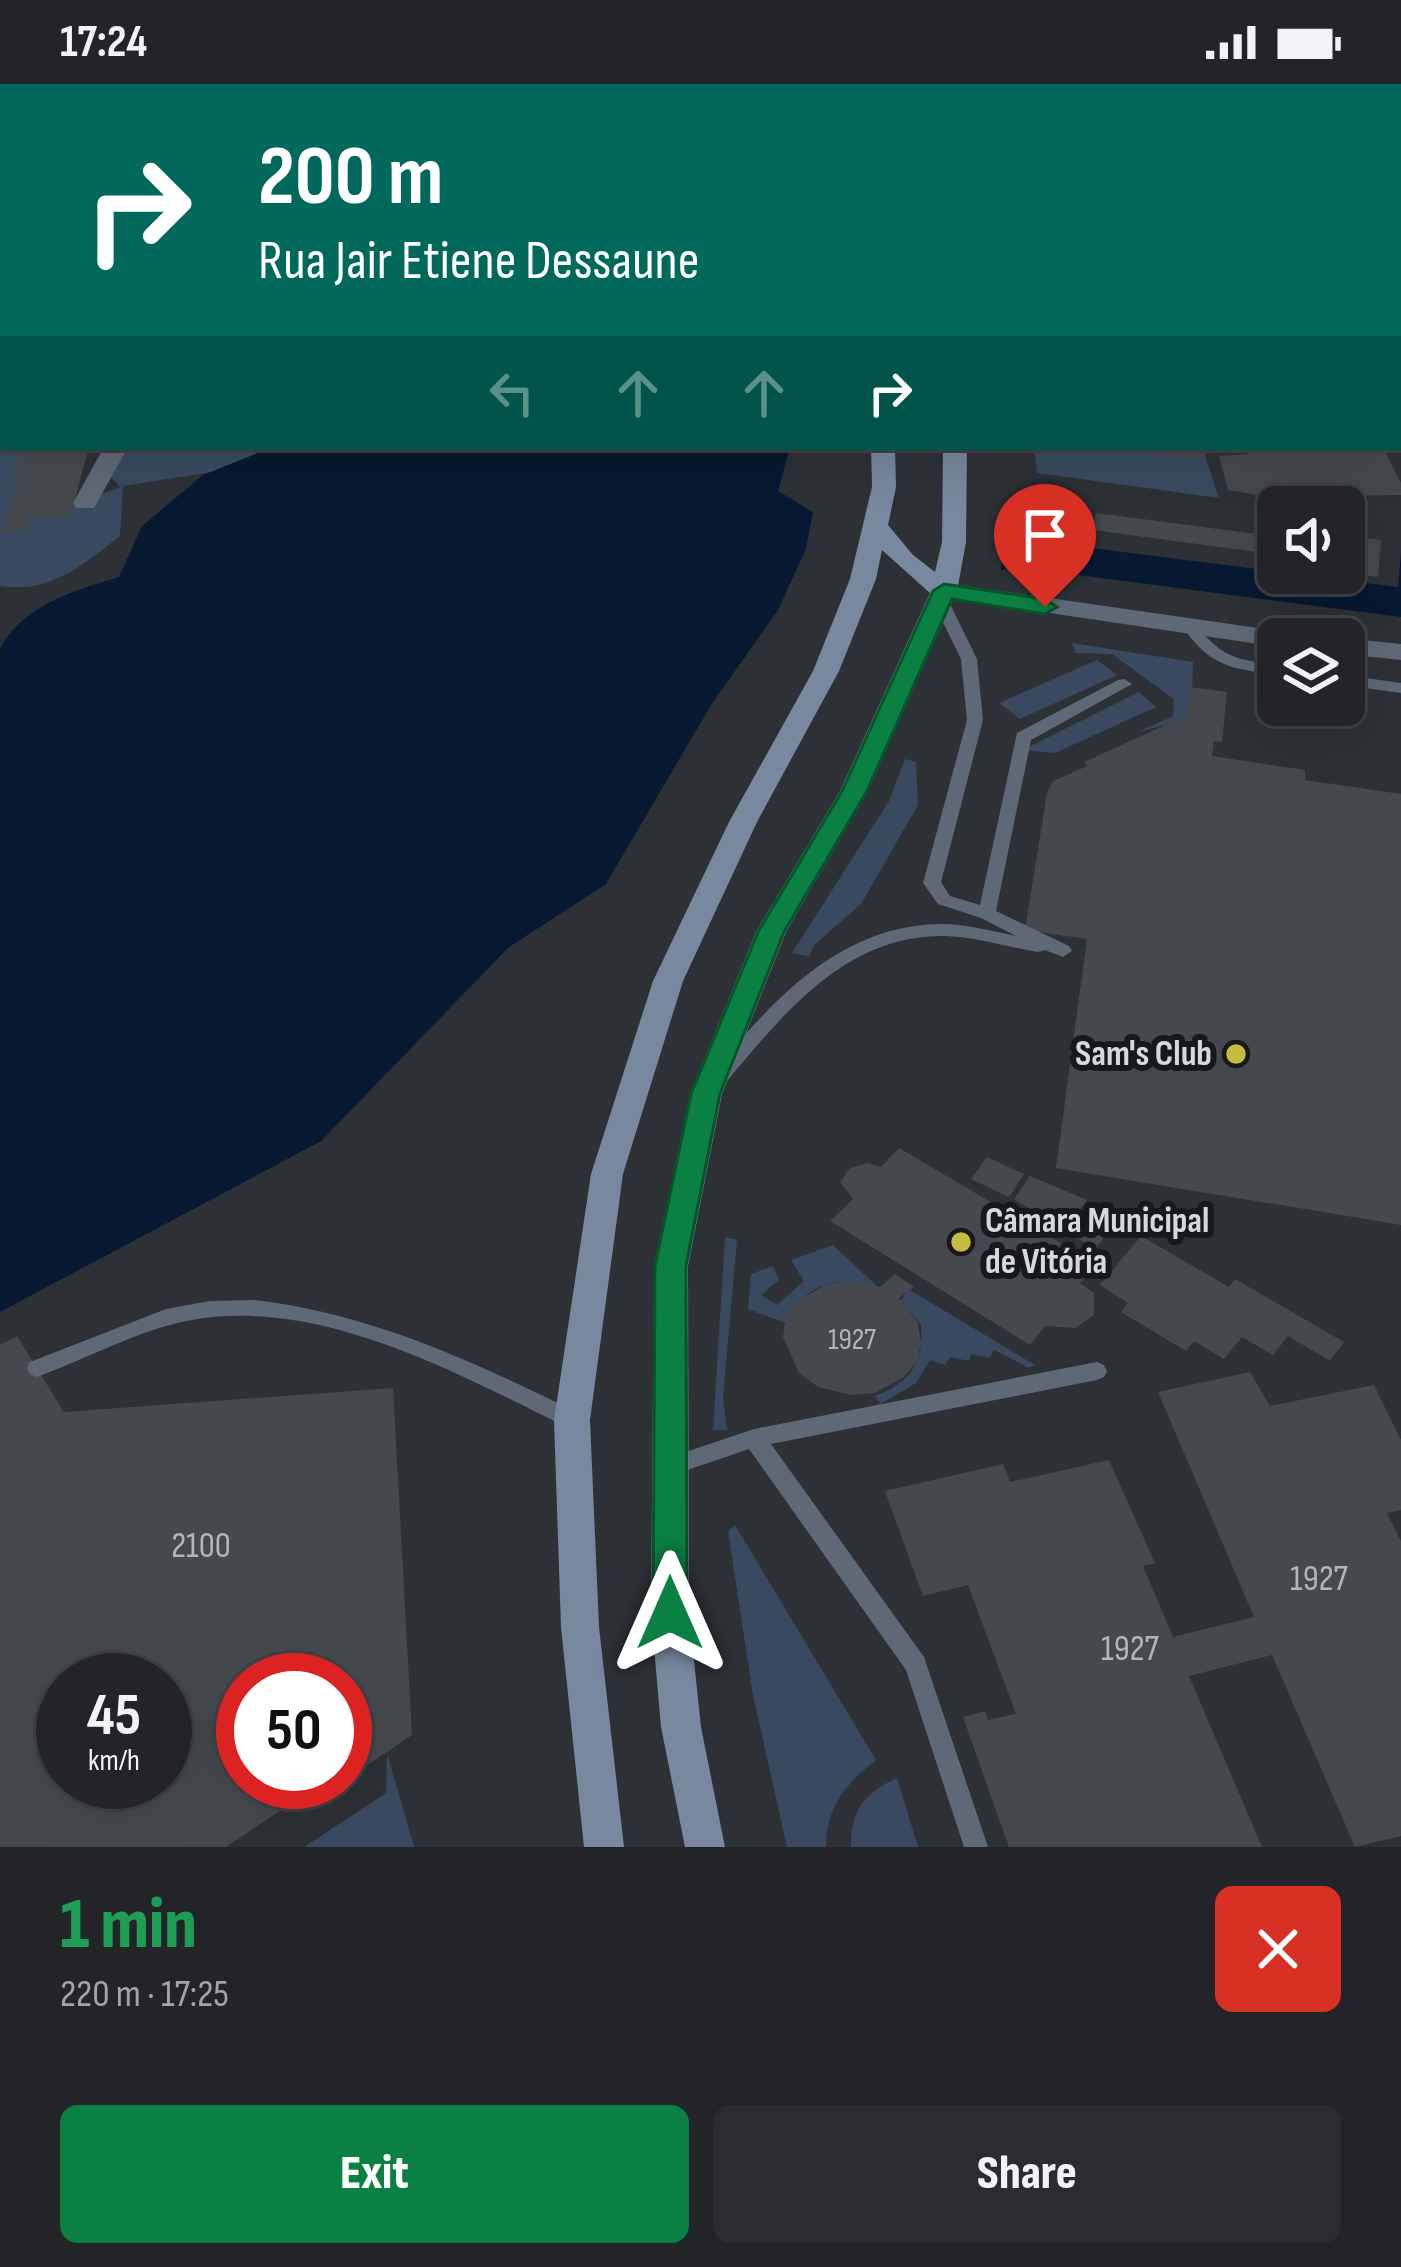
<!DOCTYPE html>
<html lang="en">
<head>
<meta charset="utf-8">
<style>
	:root { --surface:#222428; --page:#2a2c30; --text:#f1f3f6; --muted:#a2a4a8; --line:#3f4145; --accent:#0b8043 }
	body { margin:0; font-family:"Sofia Sans Condensed",sans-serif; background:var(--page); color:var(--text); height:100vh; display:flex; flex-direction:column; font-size:45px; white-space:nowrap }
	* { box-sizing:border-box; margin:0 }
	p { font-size:39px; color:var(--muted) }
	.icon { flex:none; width:66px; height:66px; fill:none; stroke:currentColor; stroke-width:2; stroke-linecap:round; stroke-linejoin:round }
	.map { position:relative; height:1763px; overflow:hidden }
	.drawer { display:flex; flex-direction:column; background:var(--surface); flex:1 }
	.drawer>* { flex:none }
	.hud { position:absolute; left:0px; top:0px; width:1401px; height:366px; box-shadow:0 12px 48px #0002,0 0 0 3px var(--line); background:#00695c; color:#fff; overflow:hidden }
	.controls { position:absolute; left:1257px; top:402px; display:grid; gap:24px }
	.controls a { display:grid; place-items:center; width:108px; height:108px; border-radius:18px; background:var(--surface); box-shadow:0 12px 48px #0002,0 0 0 3px var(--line); font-size:60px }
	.speed { position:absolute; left:36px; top:1569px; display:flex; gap:24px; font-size:60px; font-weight:700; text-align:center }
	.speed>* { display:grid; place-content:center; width:156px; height:156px; border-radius:50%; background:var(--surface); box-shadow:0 12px 48px #0002,0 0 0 3px var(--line); line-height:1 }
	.speed small { font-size:30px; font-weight:400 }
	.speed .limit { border:18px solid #d22; background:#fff; color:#111 }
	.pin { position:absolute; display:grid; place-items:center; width:102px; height:102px; color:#fff; margin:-123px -51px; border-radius:50% 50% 50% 0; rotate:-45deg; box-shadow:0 0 12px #0007 }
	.pin .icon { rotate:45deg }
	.me { position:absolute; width:132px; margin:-66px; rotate:0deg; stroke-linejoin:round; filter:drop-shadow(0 0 9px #0008) }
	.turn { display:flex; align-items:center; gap:42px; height:252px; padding:0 60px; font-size:54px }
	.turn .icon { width:156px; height:156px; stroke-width:2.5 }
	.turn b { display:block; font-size:84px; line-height:102px }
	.lanes { display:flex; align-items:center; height:114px; padding:0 60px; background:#0003; justify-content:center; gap:60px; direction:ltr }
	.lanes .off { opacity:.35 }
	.round { display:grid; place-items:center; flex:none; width:126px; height:126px; border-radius:18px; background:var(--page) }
	.overview { display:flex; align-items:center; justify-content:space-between; height:204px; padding:0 60px }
	h1 { font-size:72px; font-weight:800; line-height:90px; color:#1e9e55 }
	.cta { display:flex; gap:24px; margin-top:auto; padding:24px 60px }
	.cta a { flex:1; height:138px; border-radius:18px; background:var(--accent); color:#fff; font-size:48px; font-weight:800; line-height:138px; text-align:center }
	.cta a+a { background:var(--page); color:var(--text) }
	.status { display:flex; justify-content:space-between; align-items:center; height:84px; padding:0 60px; background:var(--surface); direction:ltr }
	.status svg { height:33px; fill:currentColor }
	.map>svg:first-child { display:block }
	.green { fill:#394a60 }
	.water { fill:#061931 }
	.building { fill:#45494e; fill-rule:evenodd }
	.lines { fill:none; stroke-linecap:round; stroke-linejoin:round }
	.lane { fill:#5f6976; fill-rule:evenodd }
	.street { fill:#5f6976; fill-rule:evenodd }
	.secondary { fill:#78889e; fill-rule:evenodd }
	.route { fill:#0b8043; stroke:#07532c; stroke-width:3 }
	.poi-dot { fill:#c4bc3e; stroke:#16181a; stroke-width:4.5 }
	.labels { text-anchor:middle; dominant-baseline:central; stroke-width:12; stroke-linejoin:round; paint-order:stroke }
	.number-label { font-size:30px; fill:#b2b5b8 }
	.poi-label { font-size:36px; font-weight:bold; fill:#d6d9dc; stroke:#16181a; text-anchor:end }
	.near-number-label { font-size:36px; fill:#b2b5b8 }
</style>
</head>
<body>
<div class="status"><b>17:24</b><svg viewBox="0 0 49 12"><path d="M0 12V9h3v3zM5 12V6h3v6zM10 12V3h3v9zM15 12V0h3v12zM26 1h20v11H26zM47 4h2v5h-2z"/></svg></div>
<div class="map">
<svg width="1401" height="1763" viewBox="0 0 1401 1763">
	<rect width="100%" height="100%" fill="#2d3035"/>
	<g class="green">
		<path d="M0,39L3,363H25L66,423L121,403L95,378L109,363H273L225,386L123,402L120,452C83,481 50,510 0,502Z"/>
		<polygon points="1034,363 1094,363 1206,375 1219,414 1037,389"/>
		<polygon points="1072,559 1193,578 1191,634 1138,648 1173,632 1174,615 1112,570 1076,569"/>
		<polygon points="1097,576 1117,591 1020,635 999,619"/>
		<polygon points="1139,608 1156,623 1055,669 1023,666"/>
		<polygon points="905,675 916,678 918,721 861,820 814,861 809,872 792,869 889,717"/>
		<polygon points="725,1153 737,1156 723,1314 727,1346 713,1346"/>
		<path d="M833,1161L879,1204C836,1192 807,1197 786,1239L748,1225L751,1190L773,1182L779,1196L761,1211L777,1221L804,1197L791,1176Z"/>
		<path d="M908,1205L1035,1281L1029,1284L994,1266L989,1274L971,1270L969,1277L950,1273L945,1281L930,1276L916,1299L881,1320L875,1312C910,1299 924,1279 921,1241L901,1217Z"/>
		<path d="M735,1441L876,1676C845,1701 827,1721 826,1763H787L753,1611L728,1447Z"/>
		<polygon points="387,1669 414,1763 304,1763 386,1709"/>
		<path d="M897,1694L918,1763H851C850,1726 865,1709 897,1694Z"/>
	</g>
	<g class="water">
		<path d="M273,363H790L778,407L813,428L806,465L778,526L711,621L606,800L509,863L321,1057L0,1228V565C22,521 76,506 119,493L142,442L203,391Z"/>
		<polygon points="1006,448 1021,455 1398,503 1401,468 1401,533 1016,483 1001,486"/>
	</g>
	<g class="building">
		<polygon points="19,363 89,363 70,433 31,433 25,447 1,448 21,390 12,390"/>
		<polygon points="1146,363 1203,363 1206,375 1149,370"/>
		<polygon points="1245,363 1383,363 1401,399 1401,411 1268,413 1228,406 1219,372 1248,370"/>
		<polygon points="1096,429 1257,450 1257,468 1093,446"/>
		<polygon points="1357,453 1381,456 1378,493 1355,490"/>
		<polygon points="1190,603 1227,608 1222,658 1214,657 1212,672 1305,686 1305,696 1401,710 1401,1141 1056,1084 1087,855 1025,846 1047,709 1053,697 1087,682 1084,678 1188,631"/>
		<polygon points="899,1064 1098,1181 1080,1199 1094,1209 1094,1231 1075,1244 1045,1242 1030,1261 830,1137 853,1115 840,1098 850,1084 867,1079 881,1083"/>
		<polygon points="987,1073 1024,1090 1009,1113 971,1095"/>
		<polygon points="1030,1092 1087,1116 1078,1128 1109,1147 1095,1165 1014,1115"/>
		<polygon points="1141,1152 1229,1203 1235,1195 1344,1258 1330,1277 1288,1252 1273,1271 1242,1253 1224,1275 1194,1257 1186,1267 1121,1228 1128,1219 1100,1201"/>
		<polygon points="895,1190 914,1203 899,1214 918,1239 921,1259 917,1277 904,1293 875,1309 851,1311 818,1303 799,1289 783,1253 786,1233 798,1217 825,1201 846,1197 880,1203"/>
		<path d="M17,1252L64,1328L393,1304L412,1651L366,1682L359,1674L345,1683V1596H243V1698H323L226,1763H0V1261ZM63,1596H165V1698H63Z"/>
		<polygon points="1250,1288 1270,1322 1374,1301 1401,1356 1401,1426 1387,1429 1401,1457 1401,1752 1355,1763 1272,1571 1189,1592 1262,1763 1009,1763 963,1633 985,1627 988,1636 1016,1630 968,1501 923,1512 885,1407 1003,1380 1010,1398 1109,1376 1155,1479 1143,1482 1173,1553 1254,1533 1158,1308"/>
	</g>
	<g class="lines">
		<g class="lane">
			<polygon points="304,0 320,0 323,3 307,3"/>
			<path d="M940,511L948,516L977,575L983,636L941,798L950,812L980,821L1017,649L1118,596L1124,595L1132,600L1031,656L996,827L1069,862L1072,867L1063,873L1045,866L1038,868C1008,863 976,853 945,852C847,850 785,928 727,997H713L711,992L713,987C775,915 839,841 942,840C966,840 992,847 1016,852L981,834L938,820L923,799L967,636L961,575L932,516Z"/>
			<path d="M1193,541L1198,543C1223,575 1240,576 1278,581V591C1235,585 1212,584 1185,546Z"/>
			<polygon points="1344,591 1401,599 1401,609 1344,601"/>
			<path d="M255,1216C372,1230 475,1278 580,1330L583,1336L580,1342L572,1345L564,1342C455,1288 318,1213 192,1236C137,1246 89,1274 37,1293L30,1290L27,1284L30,1278L166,1225L210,1217Z"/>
			<polygon points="1097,1278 1104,1281 1107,1287 1104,1293 1097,1296 771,1360 924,1573 988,1763 964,1763 906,1586 749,1365 670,1392 662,1390 659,1383 662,1376 754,1345"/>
		</g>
		<g class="street">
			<polygon points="1145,0 1167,0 1169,3 1147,3"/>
			<polygon points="0,19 3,20 3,32 0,31"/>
			<rect x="1398" y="162" width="3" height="14"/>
			<polygon points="3,210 3,227 0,228 0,211"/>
			<polygon points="104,363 128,363 94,424 76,424 73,419"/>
			<polygon points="944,499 1279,547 1292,555 1278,555 1278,563 935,512 931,507"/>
			<polygon points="1344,554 1401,560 1401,576 1344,570 1344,555 1340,555"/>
		</g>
		<g class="secondary">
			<polygon points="719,0 745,0 747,3 721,3"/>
			<polygon points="786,0 818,0 784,3"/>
			<polygon points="898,0 929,0 896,3"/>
			<polygon points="871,363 895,363 896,403 888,441 913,471 935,488 942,458 943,363 967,363 966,458 957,507 868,707 786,848 722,1010 688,1182 689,1529 701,1643 725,1763 685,1763 661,1643 651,1529 654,1182 690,1010 756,848 840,707 930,509 882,466 876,495 839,587 757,738 683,897 623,1090 590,1336 599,1543 624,1763 584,1763 561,1543 554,1336 591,1090 653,897 729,738 813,587 850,495 872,403"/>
		</g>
	</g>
	<polygon class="route" points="944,500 1045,515 1057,523 1045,530 952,515 867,707 784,848 720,1010 686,1182 687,1529 682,1540 670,1545 658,1540 653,1529 655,1182 691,1010 758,848 842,707 933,507"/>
	<g class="poi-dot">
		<circle cx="1236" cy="970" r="12"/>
		<circle cx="961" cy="1158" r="12"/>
	</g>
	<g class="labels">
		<g class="number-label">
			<text x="852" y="1256">1927</text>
		</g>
		<g class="poi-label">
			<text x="1212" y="970">Sam's Club</text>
			<text x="985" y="1137" text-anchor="start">Câmara Municipal<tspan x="985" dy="41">de Vitória</tspan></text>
		</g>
		<g class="near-number-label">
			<text x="201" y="1462">2100</text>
			<text x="1319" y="1495">1927</text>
			<text x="1130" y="1565">1927</text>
		</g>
	</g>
</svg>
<div class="controls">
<a><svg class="icon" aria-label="sound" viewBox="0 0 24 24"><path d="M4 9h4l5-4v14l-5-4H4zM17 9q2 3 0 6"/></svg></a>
<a><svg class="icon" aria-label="layers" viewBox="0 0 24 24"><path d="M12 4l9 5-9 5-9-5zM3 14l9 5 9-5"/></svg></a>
</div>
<div class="speed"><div>45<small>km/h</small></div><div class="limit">50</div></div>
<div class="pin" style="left:1045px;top:523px;background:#d93025"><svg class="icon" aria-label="arrive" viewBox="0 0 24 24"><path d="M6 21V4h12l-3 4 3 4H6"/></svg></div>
<svg class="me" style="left:670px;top:1529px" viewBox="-20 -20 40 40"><path d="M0-17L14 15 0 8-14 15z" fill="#0b8043" stroke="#fff" stroke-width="4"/></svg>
<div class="hud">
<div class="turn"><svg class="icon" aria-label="right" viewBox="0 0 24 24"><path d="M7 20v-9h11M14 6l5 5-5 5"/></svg><div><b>200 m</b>Rua Jair Etiene Dessaune</div></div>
<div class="lanes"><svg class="icon off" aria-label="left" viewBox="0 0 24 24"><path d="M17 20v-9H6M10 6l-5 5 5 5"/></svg><svg class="icon off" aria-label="ahead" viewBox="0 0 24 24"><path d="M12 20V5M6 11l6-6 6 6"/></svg><svg class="icon off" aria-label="ahead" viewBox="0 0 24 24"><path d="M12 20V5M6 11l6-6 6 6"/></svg><svg class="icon" aria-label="right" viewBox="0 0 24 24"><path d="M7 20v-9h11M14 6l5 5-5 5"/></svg></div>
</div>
</div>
<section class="drawer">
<div class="overview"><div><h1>1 min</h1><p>220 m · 17:25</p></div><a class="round" style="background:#d93025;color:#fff"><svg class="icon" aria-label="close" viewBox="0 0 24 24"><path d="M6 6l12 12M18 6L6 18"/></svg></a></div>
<div class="cta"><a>Exit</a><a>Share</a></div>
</section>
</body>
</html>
